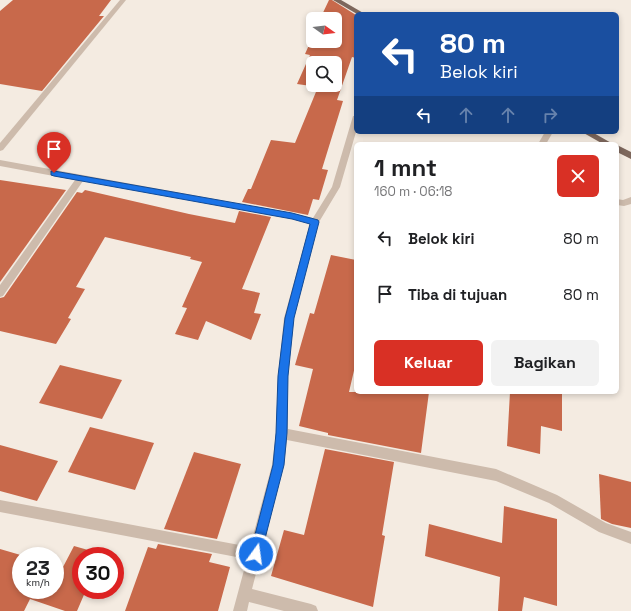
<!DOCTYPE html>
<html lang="id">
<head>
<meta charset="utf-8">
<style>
	:root { --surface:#fff; --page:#f2f2f2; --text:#202124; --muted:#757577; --accent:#d93025 }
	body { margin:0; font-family:"Space Grotesk",sans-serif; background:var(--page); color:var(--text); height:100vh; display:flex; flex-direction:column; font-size:15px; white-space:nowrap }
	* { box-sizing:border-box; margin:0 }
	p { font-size:13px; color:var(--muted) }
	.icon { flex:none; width:22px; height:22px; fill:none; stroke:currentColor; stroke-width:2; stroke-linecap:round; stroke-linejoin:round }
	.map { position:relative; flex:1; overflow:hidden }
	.panel { position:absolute; left:354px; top:142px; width:265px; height:252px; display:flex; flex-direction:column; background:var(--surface); border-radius:6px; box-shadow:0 2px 6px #0003 }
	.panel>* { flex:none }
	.guide { position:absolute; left:354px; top:12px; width:265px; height:122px; border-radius:6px; box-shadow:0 2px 6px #0003; background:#1a4fa0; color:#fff; overflow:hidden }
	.needle { width:26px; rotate:104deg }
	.tools { position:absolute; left:306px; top:12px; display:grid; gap:8px }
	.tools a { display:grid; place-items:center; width:36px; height:36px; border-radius:6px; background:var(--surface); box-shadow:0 2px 6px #0003; font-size:20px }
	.speed { position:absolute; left:12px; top:547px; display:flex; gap:8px; font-size:20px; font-weight:700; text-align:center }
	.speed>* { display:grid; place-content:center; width:52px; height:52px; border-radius:50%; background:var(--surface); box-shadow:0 2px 6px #0003; line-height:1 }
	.speed small { font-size:10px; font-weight:400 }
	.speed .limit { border:6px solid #d22; background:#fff; color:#111 }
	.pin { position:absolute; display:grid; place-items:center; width:34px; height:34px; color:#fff; margin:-41px -17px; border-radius:50% 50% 50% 0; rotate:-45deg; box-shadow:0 0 4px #0007 }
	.pin .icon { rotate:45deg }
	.me { position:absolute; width:44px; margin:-22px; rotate:14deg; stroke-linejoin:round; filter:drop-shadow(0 0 3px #0008) }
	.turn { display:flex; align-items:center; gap:14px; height:84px; padding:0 20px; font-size:18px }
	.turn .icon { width:52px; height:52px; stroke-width:2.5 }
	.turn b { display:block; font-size:28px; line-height:34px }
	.lanes { display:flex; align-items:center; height:38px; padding:0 20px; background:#0003; justify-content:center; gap:20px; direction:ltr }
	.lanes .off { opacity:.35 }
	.round { display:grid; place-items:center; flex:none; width:42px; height:42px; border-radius:6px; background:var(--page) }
	.summary { display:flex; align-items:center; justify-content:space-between; height:68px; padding:0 20px }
	h1 { font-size:24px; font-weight:700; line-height:30px }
	.cta { display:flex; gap:8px; margin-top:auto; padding:8px 20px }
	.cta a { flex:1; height:46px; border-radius:6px; background:var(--accent); color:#fff; font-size:16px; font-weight:700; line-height:46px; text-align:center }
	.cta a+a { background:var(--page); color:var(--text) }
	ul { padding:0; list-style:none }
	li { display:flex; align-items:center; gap:12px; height:56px; padding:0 20px }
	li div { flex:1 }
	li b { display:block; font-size:15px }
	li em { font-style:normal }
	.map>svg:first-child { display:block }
	.building { fill:#c8694b; fill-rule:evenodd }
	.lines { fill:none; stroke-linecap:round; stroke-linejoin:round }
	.service { fill:#cdbbac; fill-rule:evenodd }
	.minor { fill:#cdbbac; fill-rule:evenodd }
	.primary { fill:#7d675c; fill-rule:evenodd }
	.route { fill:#1a73e8; stroke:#114b97 }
</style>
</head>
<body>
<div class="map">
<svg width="631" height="611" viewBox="0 0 631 611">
	<rect width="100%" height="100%" fill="#f4ebe1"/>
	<g class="building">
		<polygon points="13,0 111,0 99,16 104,16 42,91 0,84 0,11"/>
		<path d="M329,0H332L356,15V58L352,57L337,100L343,101L322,169L328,170L319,200L313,199L308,215L242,202L248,189H251L271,140L295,143L318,87L297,84L310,55L305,54L313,36V41H335V19H320ZM313,63H335V85H313Z"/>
		<polygon points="0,180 66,190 0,282"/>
		<polygon points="85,190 189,214 235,223 239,211 271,217 242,289 260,293 254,313 261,314 251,340 206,321 198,340 175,334 187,308 182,307 202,262 190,259 191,257 105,237 76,287 85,289 68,318 71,319 56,344 0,331 0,298 4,297 77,192 82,193"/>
		<polygon points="331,255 356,260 356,362 349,392 429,392 421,453 328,435 328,433 299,426 313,369 295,365 310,313 314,314"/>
		<polygon points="60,365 122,380 102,419 39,403"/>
		<polygon points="510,392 562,392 562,431 541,426 540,454 507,446"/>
		<polygon points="90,427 154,443 135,490 68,472"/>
		<polygon points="0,445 58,461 37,501 0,491"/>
		<polygon points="325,449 394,462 382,535 385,536 373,607 271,576 284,530 304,535"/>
		<polygon points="194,452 241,464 217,539 164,529"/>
		<polygon points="599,474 631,482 631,528 612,524 601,519"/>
		<polygon points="504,506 557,519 557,606 524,597 522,611 498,611 500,577 425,556 429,524 502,543"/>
		<polygon points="158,544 212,554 209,562 230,567 218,611 125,611 148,547 156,549"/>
		<polygon points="74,546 102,554 101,556 81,556 81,590 86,590 77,611 65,611 30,599 24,611 0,611 0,549 24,556 21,556 21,590 55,590 55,565 63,567"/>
	</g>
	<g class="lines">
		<g class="service">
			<polygon points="545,132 553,132 546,144 538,144"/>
			<polygon points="631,197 631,204 624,206 617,205 617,199 623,200"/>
		</g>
		<g class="minor">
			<polygon points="120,0 126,0 3,150 0,151 0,143"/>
			<polygon points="353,116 356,116 356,132 340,187 319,222 294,318 288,376 288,429 496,469 557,495 606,523 631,532 631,544 599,532 549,503 496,481 287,440 284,465 252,589 311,604 316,606 318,611 284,611 249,602 247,611 233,611 247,559 0,512 0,500 250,547 272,465 276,433 278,376 284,318 310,224 292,219 83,181 3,296 0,297 0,285 75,180 0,166 0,160 292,213 313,218 332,187"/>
		</g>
		<g class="primary">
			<polygon points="333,0 341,0 365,14 357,14"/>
			<polygon points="582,132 592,132 613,144 603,144"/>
			<polygon points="617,145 631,152 631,159 617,152"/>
		</g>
	</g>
	<polygon class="route" points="51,171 54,171 292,213 318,220 319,222 294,318 288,376 287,433 284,465 260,558 256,560 251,558 250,554 273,465 276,433 278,376 285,318 310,224 292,219 54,176 51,175"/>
</svg>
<div class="tools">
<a><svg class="needle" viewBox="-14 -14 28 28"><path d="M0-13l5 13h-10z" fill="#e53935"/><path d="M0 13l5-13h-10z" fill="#757577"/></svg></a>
<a><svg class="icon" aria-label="search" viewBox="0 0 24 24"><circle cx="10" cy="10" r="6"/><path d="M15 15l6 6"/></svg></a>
</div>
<div class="speed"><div>23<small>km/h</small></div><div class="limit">30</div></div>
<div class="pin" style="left:54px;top:173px;background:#d93025"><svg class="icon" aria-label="arrive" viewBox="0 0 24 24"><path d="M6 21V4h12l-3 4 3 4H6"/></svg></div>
<svg class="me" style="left:256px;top:554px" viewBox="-20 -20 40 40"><circle r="17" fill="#1a73e8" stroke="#fff" stroke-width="3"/><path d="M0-11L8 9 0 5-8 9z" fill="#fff"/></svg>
<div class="guide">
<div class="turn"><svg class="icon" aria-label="left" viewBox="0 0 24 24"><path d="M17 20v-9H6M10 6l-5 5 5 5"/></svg><div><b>80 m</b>Belok kiri</div></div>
<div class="lanes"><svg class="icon" aria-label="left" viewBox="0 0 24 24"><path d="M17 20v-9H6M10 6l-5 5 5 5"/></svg><svg class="icon off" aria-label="ahead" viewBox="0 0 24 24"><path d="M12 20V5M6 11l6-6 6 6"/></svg><svg class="icon off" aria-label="ahead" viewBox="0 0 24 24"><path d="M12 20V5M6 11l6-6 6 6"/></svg><svg class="icon off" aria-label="right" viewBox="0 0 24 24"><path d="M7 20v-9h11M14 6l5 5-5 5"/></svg></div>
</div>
<section class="panel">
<div class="summary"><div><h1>1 mnt</h1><p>160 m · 06:18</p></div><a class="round" style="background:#d93025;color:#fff"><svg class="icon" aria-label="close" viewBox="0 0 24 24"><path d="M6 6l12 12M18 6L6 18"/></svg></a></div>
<ul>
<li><svg class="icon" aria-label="left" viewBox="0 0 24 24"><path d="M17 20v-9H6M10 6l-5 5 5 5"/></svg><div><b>Belok kiri</b></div><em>80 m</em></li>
<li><svg class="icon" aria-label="arrive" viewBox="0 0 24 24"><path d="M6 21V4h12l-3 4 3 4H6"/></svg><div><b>Tiba di tujuan</b></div><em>80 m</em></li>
</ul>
<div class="cta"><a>Keluar</a><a>Bagikan</a></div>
</section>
</div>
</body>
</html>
